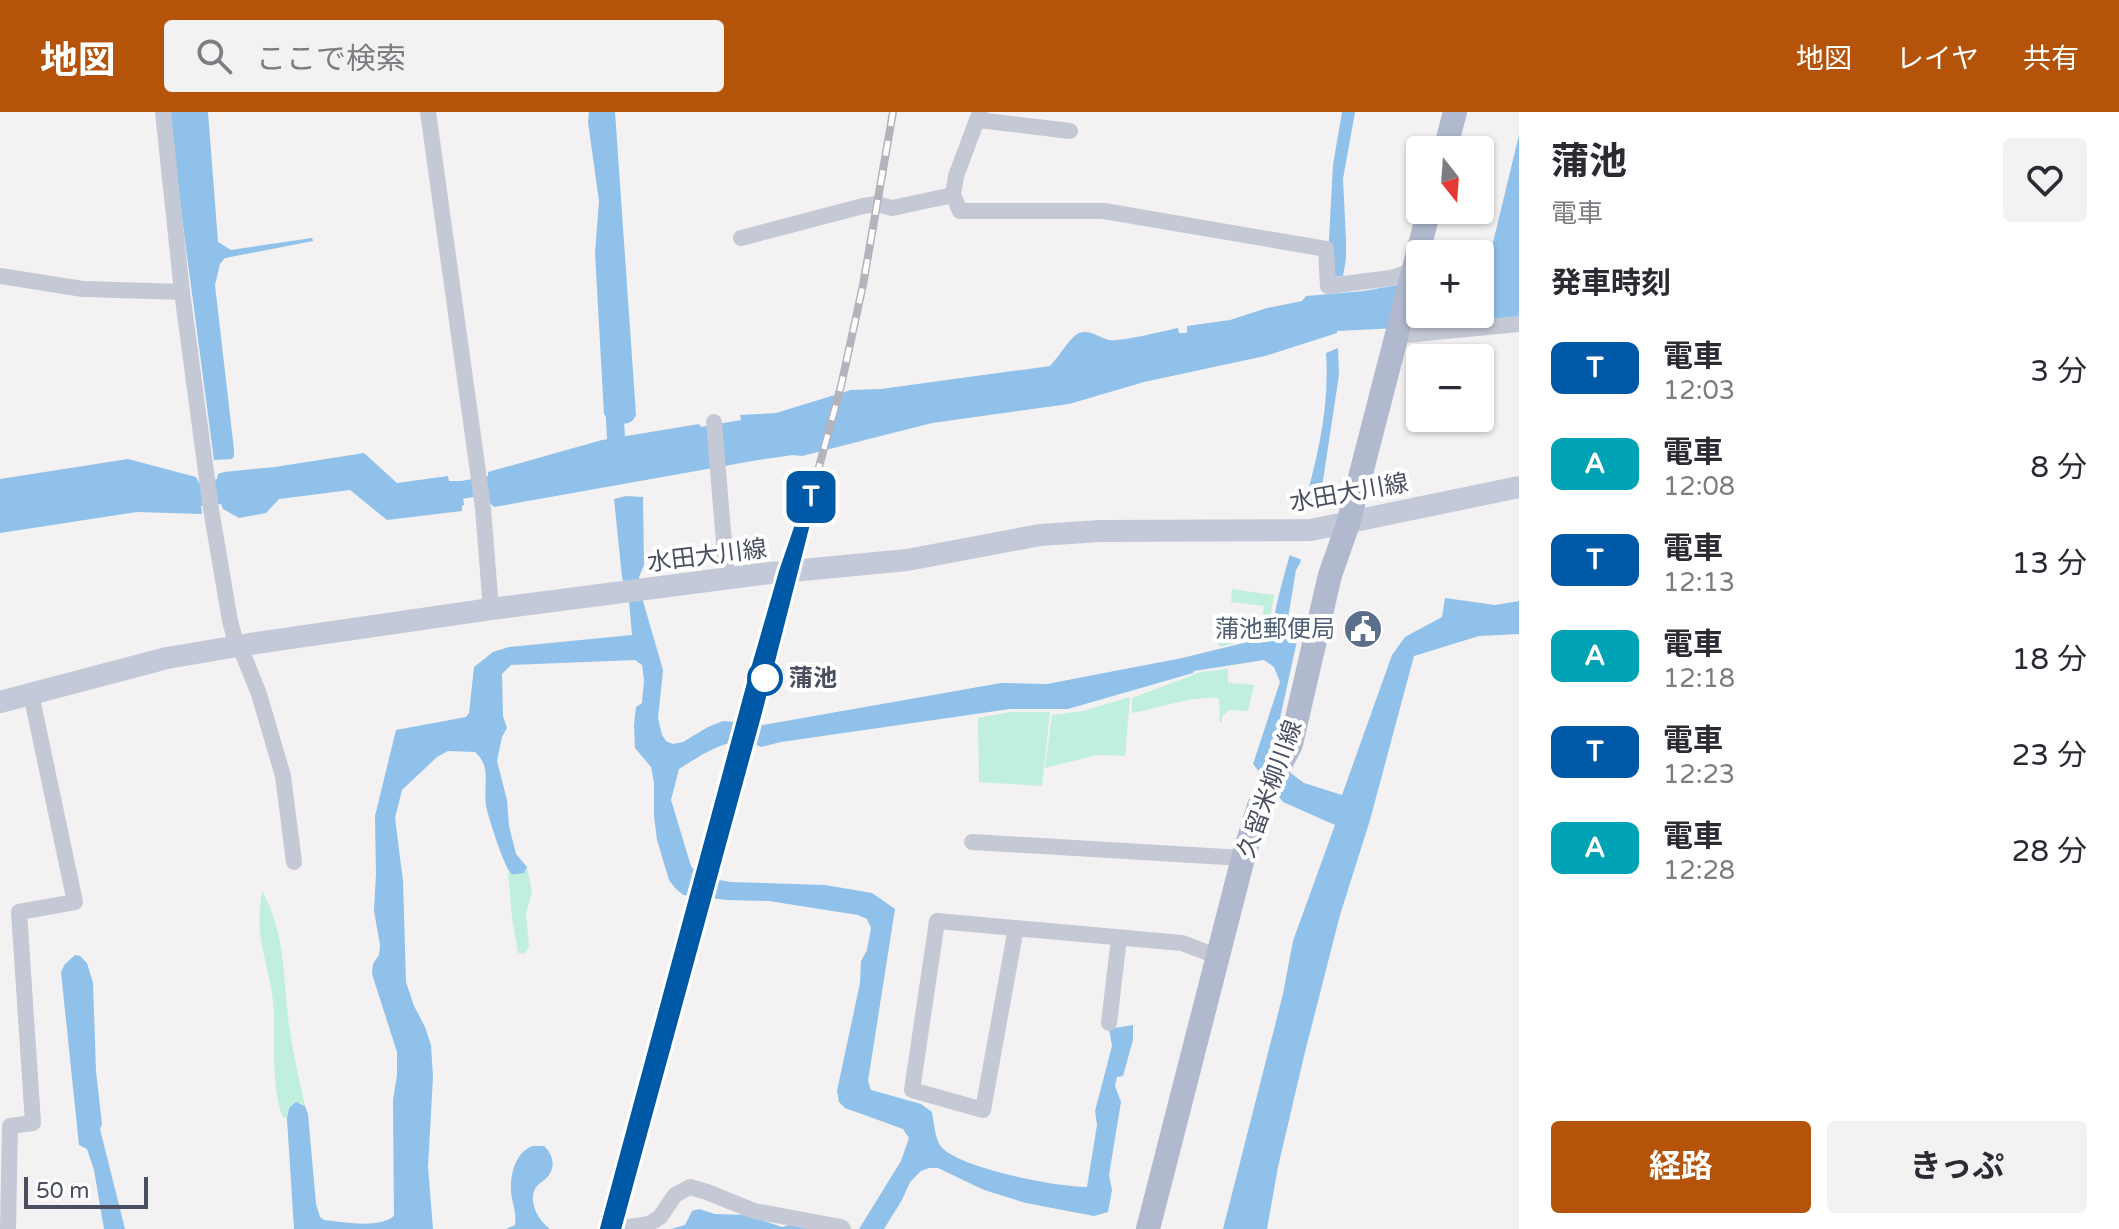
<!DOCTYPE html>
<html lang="ja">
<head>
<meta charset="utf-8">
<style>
  :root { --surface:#fff; --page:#f2f2f3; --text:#2b2b33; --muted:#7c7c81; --accent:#b45309 }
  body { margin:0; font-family:"Varela Round","Noto Sans JP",sans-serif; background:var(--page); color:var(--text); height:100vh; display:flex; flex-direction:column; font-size:30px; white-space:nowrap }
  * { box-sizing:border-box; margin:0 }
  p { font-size:26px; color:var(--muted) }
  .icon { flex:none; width:44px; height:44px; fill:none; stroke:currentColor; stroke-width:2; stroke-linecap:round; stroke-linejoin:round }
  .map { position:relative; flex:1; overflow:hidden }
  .side { display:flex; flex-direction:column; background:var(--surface); width:600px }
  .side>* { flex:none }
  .badge { padding:0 16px; border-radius:12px; font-size:28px; line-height:52px }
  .needle { width:52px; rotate:163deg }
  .tools { position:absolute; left:1406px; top:24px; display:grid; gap:16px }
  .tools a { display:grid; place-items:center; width:88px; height:88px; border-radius:8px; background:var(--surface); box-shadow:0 2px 6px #0004; font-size:40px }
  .scale { position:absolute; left:24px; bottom:20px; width:124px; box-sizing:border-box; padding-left:8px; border:4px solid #494f5e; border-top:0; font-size:22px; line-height:28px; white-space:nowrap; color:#494f5e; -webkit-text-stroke:6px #fff; paint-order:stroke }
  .map>.badge { position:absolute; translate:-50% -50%; box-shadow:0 0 0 4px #fff }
  h2 { padding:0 32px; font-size:30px; line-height:72px }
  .round { display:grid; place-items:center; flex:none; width:84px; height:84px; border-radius:8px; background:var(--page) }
  .summary { display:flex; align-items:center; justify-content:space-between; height:136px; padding:0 32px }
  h1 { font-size:38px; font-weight:700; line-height:60px }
  .button { display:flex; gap:16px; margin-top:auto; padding:16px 32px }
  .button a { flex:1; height:92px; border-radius:8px; background:var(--accent); color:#fff; font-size:32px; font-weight:700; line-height:92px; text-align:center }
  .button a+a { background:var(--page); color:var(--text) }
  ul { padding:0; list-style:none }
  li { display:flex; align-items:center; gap:24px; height:96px; padding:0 32px }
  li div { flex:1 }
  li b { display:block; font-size:30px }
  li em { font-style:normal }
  li .badge { min-width:88px; font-weight:700; text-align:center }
  header { display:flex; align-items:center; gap:48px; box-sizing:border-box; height:112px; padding:0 40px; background:var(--accent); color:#fff }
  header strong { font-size:38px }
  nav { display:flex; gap:44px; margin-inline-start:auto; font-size:28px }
  .search { width:560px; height:72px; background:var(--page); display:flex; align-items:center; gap:20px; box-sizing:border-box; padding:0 28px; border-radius:8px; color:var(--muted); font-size:30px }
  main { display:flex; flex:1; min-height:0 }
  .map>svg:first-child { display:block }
  .green { fill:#c1efde }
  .water { fill:#90c1ea }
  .pier { fill:#f3f1f1 }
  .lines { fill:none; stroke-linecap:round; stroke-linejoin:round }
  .canal { stroke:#90c1ea; stroke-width:18 }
  .minor { stroke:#c5c9d5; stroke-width:16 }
  .secondary { stroke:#c4c9d9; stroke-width:22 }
  .primary { stroke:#b1b9ce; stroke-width:24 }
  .rail-casing { stroke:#b3b4bb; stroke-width:8 }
  .rail { stroke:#fff; stroke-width:5; stroke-dasharray:15; stroke-linecap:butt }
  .line-casing { stroke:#fff; stroke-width:18 }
  .line { stroke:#0059a6; stroke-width:12 }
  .stop-dot { fill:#fff; stroke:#0059a6; stroke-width:4 }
  .labels { text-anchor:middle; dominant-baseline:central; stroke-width:8; stroke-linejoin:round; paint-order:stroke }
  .street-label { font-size:24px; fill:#494f5e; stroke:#fff }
  .service-label { font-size:24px; fill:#4e5e75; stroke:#fff; text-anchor:end }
  .stop-label { font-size:24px; font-weight:bold; fill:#494f5e; stroke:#fff; text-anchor:start }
</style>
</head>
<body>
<header>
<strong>地図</strong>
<div class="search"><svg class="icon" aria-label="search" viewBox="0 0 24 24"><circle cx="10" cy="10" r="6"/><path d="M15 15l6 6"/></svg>ここで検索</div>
<nav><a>地図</a><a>レイヤ</a><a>共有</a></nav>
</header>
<main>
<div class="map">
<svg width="1519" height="1117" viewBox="0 0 1519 1117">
  <rect width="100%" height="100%" fill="#f3f1f1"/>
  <g class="green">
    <path d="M1232 477 1274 483 1268 520 1266 522 1220 535 1218 531 1250 524 1251 519 1260 518 1264 494 1231 490Z"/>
    <path d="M1228 557V571L1254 573 1248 599 1229 598 1222 604V610H1220L1219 586C1189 584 1161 596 1132 601V586L1201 560Z"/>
    <path d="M1130 585 1125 644 1097 643 1045 656 1052 603 1083 599Z"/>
    <path d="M1010 600H1050L1042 674 979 670 978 606Z"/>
    <path d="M527 755 532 780 526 802 529 834 524 842 518 841 512 805 508 760 513 762 525 760Z"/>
    <path d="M262 779C286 821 283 867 289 914 293 941 299 967 305 994L301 991 289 996 287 1007 283 1005C271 977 275 932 274 901 273 874 264 849 260 822 259 808 260 793 262 779Z"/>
  </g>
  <g class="water">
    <path d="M168 0H208L218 130 231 138 312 126 313 129 225 146 220 152 215 173 234 338V344L232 347 214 348Z"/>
    <path d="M589 0H615L636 303C631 315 620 312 609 309L604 302 595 141 599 89 588 10Z"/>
    <path d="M1342 0H1355L1343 67 1346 128V147L1343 164 1327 165 1333 53Z"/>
    <path d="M1519 23V206L1471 208 1438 214 1337 219V221L1265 244 1144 270 1069 292 932 311 802 344 793 343 758 348 494 395 489 390 482 367 488 364V360L602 328 699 312 701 315 741 308 740 303 776 301 851 278 881 277 1050 254C1058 246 1071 224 1079 221 1090 217 1100 226 1109 228 1120 230 1164 219 1178 216L1179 221H1187V214L1230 208 1267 196 1302 189 1306 184 1364 179 1397 173 1420 172V202H1480V173L1483 172Z"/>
    <path d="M1338 236 1339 263 1322 375 1319 387 1316 388 1300 451 1296 458 1287 512 1293 517 1297 529 1277 620 1268 644 1304 671 1342 683 1392 543 1405 525 1442 505 1445 486 1495 493 1519 489V522L1479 524 1414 544 1370 708 1340 803 1304 944 1278 1055 1267 1117H1223L1283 882 1293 829 1335 713 1283 690 1253 652 1280 570 1274 555 1264 548 1194 559 1193 561 1068 597H1010L781 630 761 635C734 619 702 643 679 657L671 688 691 754 698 762 714 767 731 770 825 773 872 781 895 797 868 969 871 978 921 992 932 1000C934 1011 935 1028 942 1036 964 1057 1056 1075 1087 1075L1097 1013 1095 999 1112 934 1109 917 1133 913V928L1123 964 1117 965 1115 974 1121 990 1109 1063 1112 1078 1108 1100 1094 1104 1026 1091 984 1078 938 1056H929L921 1059 910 1070 902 1088 884 1117H859L901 1049 909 1026 903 1017 845 996 839 990 837 979 860 871 861 849 867 838 871 816 867 807 858 803 769 789 728 788 683 783 675 776 669 768 657 728 654 704V671L651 655 635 636 634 613 636 595 642 591 644 568 642 553 635 548 511 553 502 562 503 604 507 616 502 625 497 649 507 688 509 714 516 742 527 755 524 761C520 761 516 763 512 762 506 761 487 702 486 693 483 673 492 655 475 640L448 639 437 645 402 678 395 706 403 769 406 870 414 894 425 915 431 933 433 965 428 1055 433 1117H294L287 1007 289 996 296 990 305 994 308 1002 316 1092 320 1105 324 1108C345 1110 378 1117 394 1104L393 988 397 963V940L372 862 373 852 379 843 380 833 374 799 376 762 375 704 396 618 466 605 469 601 474 555 493 540 509 535 632 523 629 489 622 465 614 387 626 384 643 385 644 453 639 465 643 489 663 558 658 606 662 623 666 629 673 632 683 630 708 615 723 609 763 613 1001 571 1047 572 1182 546 1264 526 1271 521C1287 428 1333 338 1326 241Z"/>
    <path d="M364 341 397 371 448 364 449 369H461L464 393 462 394V399L387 408 350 378 279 387 266 401 239 406 223 397 221 392 201 394 202 402 137 400 0 421V367L128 347 196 365 199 371 217 367 218 362 224 360 275 355Z"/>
    <path d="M75 843 80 844 87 851 93 871 96 959 102 1012 100 1017 125 1117H104L94 1058 87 1037 79 1033 61 860 65 852Z"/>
    <path d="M533 1034H544C552 1041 556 1053 549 1063 545 1069 538 1071 535 1077 528 1091 539 1109 550 1117H506L515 1113C517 1100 512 1092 511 1079 510 1062 516 1039 533 1034Z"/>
    <path d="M699 1097 715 1102 747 1103 782 1115 795 1111 823 1117H671L685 1113 692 1099Z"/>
  </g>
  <path class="pier" d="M1319 393 1305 449 1289 443 1300 395 1311 396Z"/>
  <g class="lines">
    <g class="canal">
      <path d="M614 287 617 349"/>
      <path d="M438 382 496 372"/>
    </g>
    <g class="minor">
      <path d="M163 0 182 180 211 397 230 509 237 535 242 540 259 582 283 664 294 750"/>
      <path d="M428 0 483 396 491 497"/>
      <path d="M980 0 956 64 953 83 960 99H1104L1326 137 1328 174 1391 166 1412 159"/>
      <path d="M978 8 1070 19"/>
      <path d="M741 126 863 94 877 92 892 96 953 83"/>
      <path d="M0 164 83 177 182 180"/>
      <path d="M1395 224 1519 212"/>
      <path d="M714 310 727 467"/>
      <path d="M972 730 1243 746"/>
      <path d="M1016 816 983 998 912 978 937 809 1182 831 1219 845"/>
      <path d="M1109 911 1119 826"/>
      <path d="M8 1117 10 1014 33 1011 19 800 75 790 31 582"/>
      <path d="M616 1117 649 1112 660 1105 675 1083 690 1075 707 1080 754 1099 841 1115 843 1117"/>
    </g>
    <path class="secondary" d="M0 590 167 546 250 532 491 497 761 462 907 448 1040 423 1100 419 1311 418 1519 375"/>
    <g class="primary">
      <path d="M1445 38 1455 0"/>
      <path d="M1148 1117 1243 746 1259 694 1291 632 1330 463 1348 412 1429 98"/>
    </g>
    <defs>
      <path id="rail" d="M606 1117 755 564 785 460 811 384 841 274 863 173 893 0"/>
    </defs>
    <use href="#rail" class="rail-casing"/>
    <use href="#rail" class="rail"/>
  </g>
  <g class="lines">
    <defs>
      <path id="line" d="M606 1117 755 564 785 460 811 384 756 600 615 1117"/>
    </defs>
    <use href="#line" class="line-casing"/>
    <use href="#line" class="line"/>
  </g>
  <defs>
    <symbol id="civic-disc" viewBox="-11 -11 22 22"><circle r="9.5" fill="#5c6f8a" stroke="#fff"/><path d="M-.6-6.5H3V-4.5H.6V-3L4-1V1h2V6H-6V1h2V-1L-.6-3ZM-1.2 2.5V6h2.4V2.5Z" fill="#fff"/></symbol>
  </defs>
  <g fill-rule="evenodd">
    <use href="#civic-disc" x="1341" y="495" width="44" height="44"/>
  </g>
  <circle class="stop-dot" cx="765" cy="566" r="16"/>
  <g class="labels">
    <g class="street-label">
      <text transform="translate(1349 381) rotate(-10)">水田大川線</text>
      <text transform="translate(707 444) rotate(-7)">水田大川線</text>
      <text transform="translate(1270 677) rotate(-70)">久留米柳川線</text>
    </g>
    <g class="service-label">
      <text x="1335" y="517">蒲池郵便局</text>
    </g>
    <g class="stop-label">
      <text x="789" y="566">蒲池</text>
    </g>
  </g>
</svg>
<div class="tools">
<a><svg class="needle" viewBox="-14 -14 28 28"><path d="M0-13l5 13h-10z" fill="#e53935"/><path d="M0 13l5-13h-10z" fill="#7c7c81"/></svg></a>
<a>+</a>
<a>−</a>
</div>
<div class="scale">50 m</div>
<b class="badge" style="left:811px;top:385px;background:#0059a6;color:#fff">T</b>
</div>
<section class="side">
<div class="summary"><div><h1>蒲池</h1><p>電車</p></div><a class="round"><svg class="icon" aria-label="heart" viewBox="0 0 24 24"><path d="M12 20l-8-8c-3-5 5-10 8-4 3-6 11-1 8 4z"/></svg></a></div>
<h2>発車時刻</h2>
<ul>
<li><span class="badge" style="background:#0059a6;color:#fff">T</span><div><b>電車</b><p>12:03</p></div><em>3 分</em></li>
<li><span class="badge" style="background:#00a3b4;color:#fff">A</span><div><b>電車</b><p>12:08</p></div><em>8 分</em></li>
<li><span class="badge" style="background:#0059a6;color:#fff">T</span><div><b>電車</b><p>12:13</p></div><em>13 分</em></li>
<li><span class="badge" style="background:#00a3b4;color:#fff">A</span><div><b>電車</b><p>12:18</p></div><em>18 分</em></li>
<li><span class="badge" style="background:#0059a6;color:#fff">T</span><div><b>電車</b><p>12:23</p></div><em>23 分</em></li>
<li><span class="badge" style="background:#00a3b4;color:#fff">A</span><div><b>電車</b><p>12:28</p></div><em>28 分</em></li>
</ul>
<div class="button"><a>経路</a><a>きっぷ</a></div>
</section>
</main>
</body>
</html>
